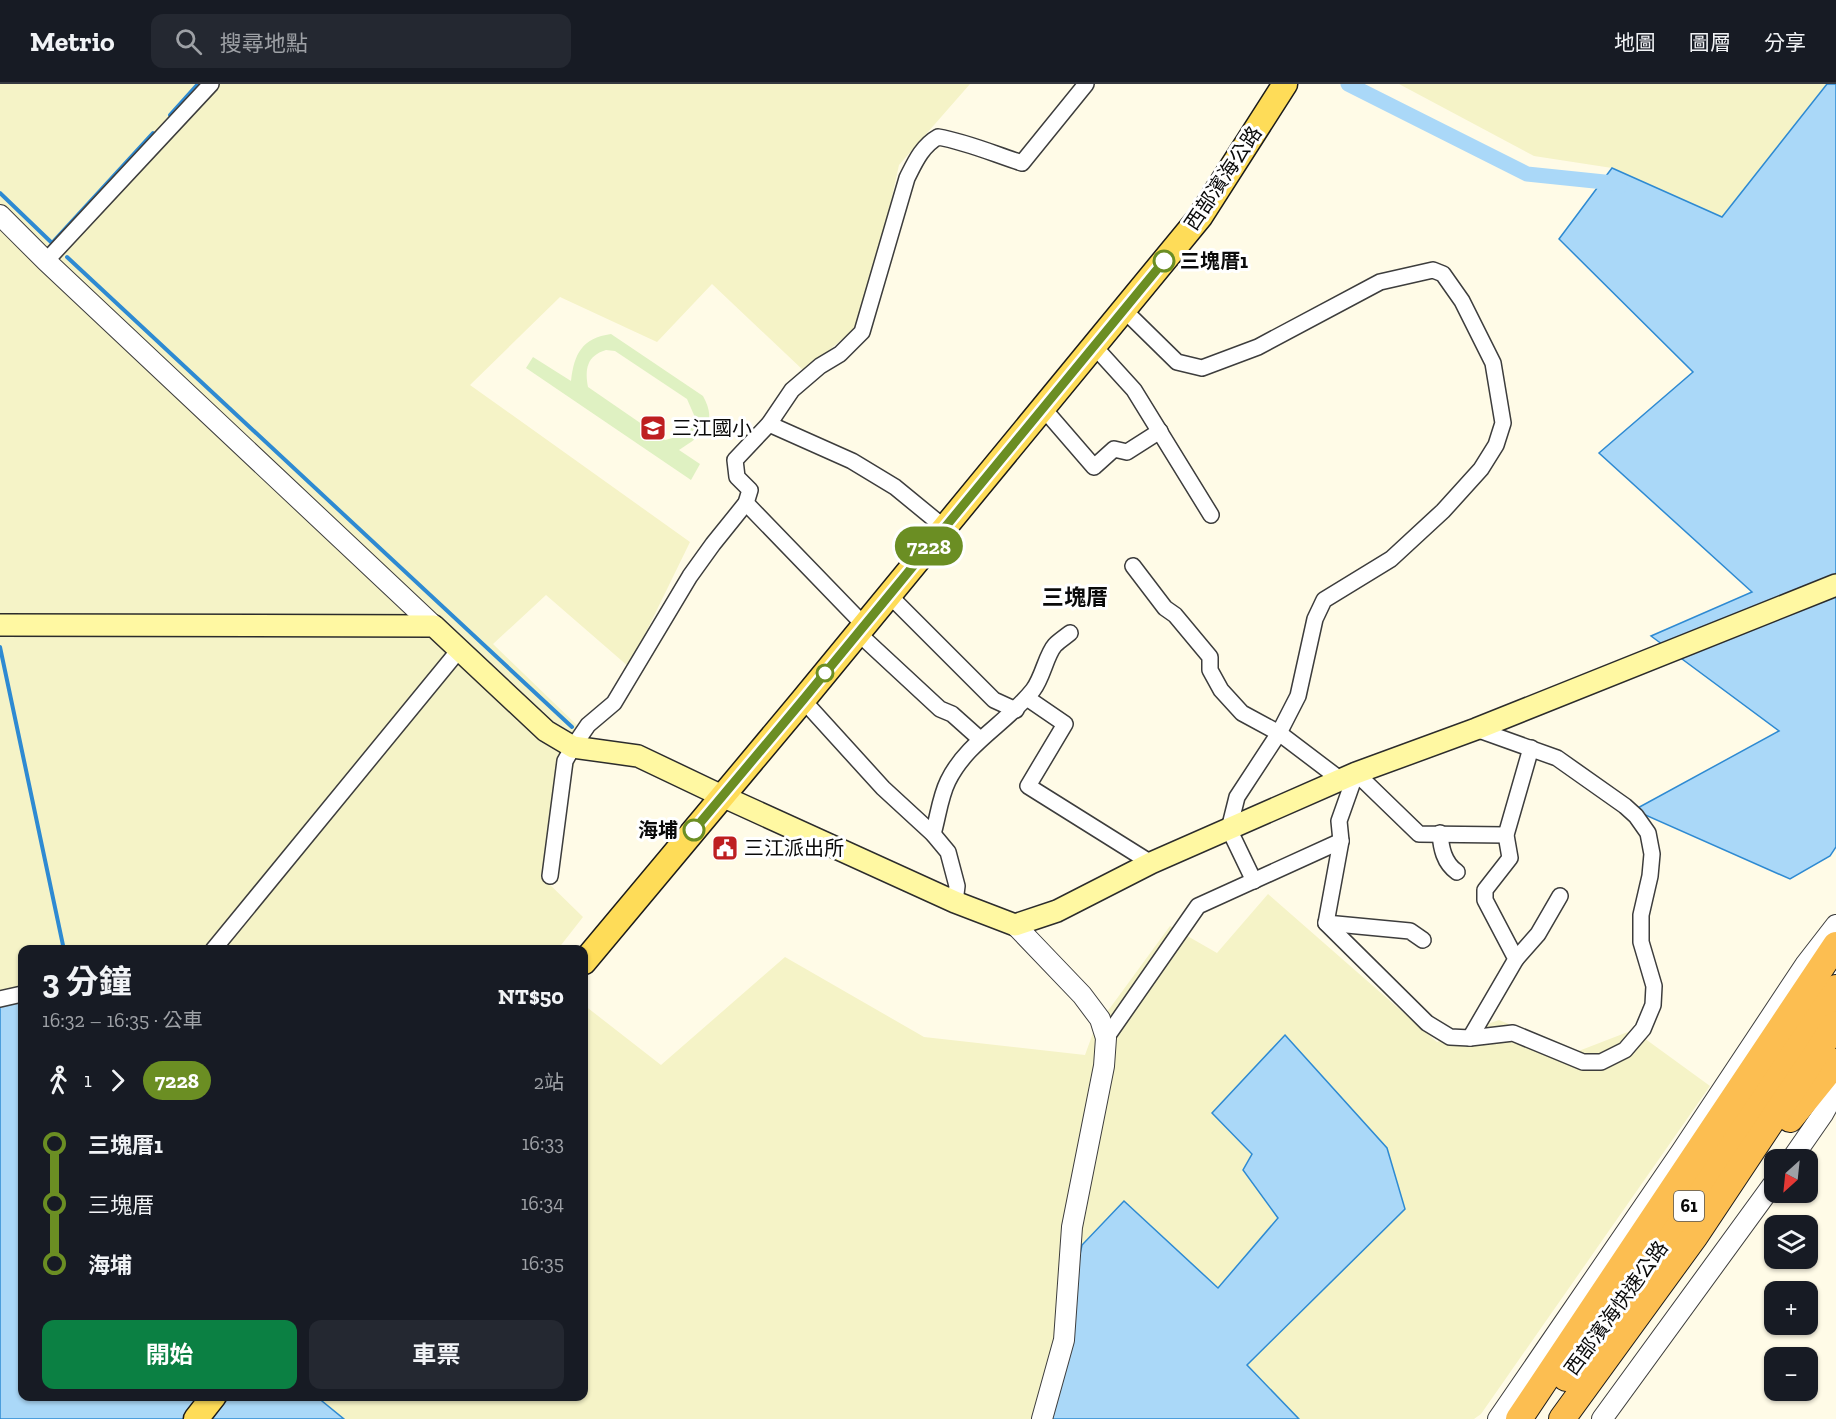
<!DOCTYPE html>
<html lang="zh-TW">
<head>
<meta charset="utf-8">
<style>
  :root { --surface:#171b24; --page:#242831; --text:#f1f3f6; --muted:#9ea1a6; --line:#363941; --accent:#0b8043 }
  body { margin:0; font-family:"Zilla Slab","Noto Sans TC",serif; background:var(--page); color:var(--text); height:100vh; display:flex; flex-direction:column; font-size:22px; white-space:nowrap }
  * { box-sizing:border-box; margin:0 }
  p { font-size:20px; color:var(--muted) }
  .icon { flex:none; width:33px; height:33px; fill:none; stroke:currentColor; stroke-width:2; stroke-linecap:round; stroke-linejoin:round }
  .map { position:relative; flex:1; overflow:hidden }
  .drawer { position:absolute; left:18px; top:861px; width:570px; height:456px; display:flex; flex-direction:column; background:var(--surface); border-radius:12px; box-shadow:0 2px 4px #0004 }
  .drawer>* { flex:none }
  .badge { padding:0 12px; border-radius:20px; font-size:21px; line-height:39px }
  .needle { width:39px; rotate:207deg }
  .controls { position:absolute; left:1764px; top:1065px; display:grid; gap:12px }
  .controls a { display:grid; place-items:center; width:54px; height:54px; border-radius:12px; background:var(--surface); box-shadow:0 2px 4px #0004; font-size:30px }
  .map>.badge { position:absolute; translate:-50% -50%; box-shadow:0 0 0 3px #fff }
  .legs { display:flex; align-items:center; gap:9px; height:66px; padding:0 24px; font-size:20px }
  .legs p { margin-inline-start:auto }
  .summary { display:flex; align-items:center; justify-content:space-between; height:102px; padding:0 24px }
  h1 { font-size:33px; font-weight:700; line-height:45px }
  .primary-button { display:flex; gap:12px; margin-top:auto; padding:12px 24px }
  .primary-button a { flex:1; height:69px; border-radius:12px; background:var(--accent); color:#fff; font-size:24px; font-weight:700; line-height:69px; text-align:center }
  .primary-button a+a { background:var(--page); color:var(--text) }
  ul { padding:0 24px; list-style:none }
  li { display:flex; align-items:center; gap:21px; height:60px; font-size:22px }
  li i { display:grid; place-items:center; width:9px; height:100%; margin:0 8px; background:currentColor }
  li i::after { content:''; width:15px; height:15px; margin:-8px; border:4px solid; border-radius:50%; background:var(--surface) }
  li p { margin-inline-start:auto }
  li:first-child i { background:linear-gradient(#0000 50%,currentColor 0) }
  li:last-child i { background:linear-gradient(currentColor 50%,#0000 0) }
  header { display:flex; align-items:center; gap:36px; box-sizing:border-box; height:84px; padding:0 30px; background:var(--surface); border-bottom:2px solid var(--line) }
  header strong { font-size:28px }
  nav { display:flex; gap:33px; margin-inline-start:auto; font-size:21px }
  .search { width:420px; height:54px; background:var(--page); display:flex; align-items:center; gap:15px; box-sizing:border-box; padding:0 21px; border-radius:12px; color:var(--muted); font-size:22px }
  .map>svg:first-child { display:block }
  .farmland { fill:#f5f3c7 }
  .pitch { fill:#dff1c2; fill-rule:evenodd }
  .water { fill:#aad8f8; stroke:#2e8ad2; stroke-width:1.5 }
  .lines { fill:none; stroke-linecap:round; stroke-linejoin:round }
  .stream { stroke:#2e8ad2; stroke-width:4 }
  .canal { stroke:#aad8f8; stroke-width:15 }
  .minor-casing { stroke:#3d3d3d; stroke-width:18 }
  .tertiary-casing { stroke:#3d3d3d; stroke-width:22 }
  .secondary-casing { stroke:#2c2c2c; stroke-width:24 }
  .primary-casing { stroke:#1b1b1b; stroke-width:27 }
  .trunk-casing { stroke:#1b1b1b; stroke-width:28 }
  .minor { stroke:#fff; stroke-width:15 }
  .tertiary { stroke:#fff; stroke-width:20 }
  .secondary { stroke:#fff8a2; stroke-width:21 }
  .primary { stroke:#fedc58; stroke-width:24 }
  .trunk { stroke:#fcbe51; stroke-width:26 }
  .line-1-casing { stroke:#fff; stroke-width:14 }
  .line-1 { stroke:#6b8e23; stroke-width:9 }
  .stop-1-dot { fill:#fff; stroke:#6b8e23; stroke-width:3 }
  .labels { text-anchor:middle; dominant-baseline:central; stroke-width:6; stroke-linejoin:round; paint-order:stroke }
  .shield { fill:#fff; stroke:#545454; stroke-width:1.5 }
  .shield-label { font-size:18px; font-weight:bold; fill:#0a0a0a }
  .street-label { font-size:20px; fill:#0a0a0a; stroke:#fff }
  .stop-label { font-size:20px; font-weight:bold; fill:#0a0a0a; stroke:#fff; text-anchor:start }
  .poi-label { font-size:20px; fill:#0a0a0a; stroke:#fff; text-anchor:start }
  .quarter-label { font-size:22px; font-weight:bold; fill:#0a0a0a; stroke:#fff }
</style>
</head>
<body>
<header>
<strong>Metrio</strong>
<div class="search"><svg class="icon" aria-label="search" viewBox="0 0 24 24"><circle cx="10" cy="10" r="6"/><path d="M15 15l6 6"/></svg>搜尋地點</div>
<nav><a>地圖</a><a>圖層</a><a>分享</a></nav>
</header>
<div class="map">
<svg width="1836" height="1335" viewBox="0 0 1836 1335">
  <rect width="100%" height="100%" fill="#fffbe7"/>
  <g class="farmland">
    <path d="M0 0H970L899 81 865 236 804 287 712 200 657 258 560 213 470 301 690 458 629 583 546 511 493 560 584 648 541 792 583 833 558 865 22 866V906L0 910Z"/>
    <path d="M1399 0H1827L1722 134 1612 84 1534 72Z"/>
    <path d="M1268 810 1437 958 1499 936 1576 968 1633 946 1710 1002 1481 1330 1474 1335H1299L1247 1281 1405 1125 1252 1070 1243 1086 1278 1134 1218 1204 1124 1117 1044 1335H344L317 1313 584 1312V921L661 981 785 873 924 953 1085 971 1097 938 1110 924 1170 842 1217 869Z"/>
  </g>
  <path class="pitch" d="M611 250 703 312C719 341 702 351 679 366L700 380 691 396 526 284 533 273 571 297C574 270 582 254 611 250ZM606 266 615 267 687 315 694 331V338L688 347 680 352 665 356 588 303C585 286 586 272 606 266Z"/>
  <g class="water">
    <path d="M1827 0H1836V763L1830 772 1790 795 1634 726 1779 647 1651 552 1752 508 1599 369 1693 288 1559 155 1612 84 1722 133Z"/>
    <path d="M22 906V1312L317 1313 344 1335H0V910Z"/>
    <path d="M1285 951 1387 1064 1405 1125 1247 1281 1299 1335H1044L1082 1161 1124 1117 1218 1204 1278 1134 1243 1086 1252 1070 1212 1029Z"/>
  </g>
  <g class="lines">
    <g class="stream">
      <path d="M170 31 198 0"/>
      <path d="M0 109 52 159"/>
      <path d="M52 159 153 49"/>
      <path d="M67 173 572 643"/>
      <path d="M0 563 64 866"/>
    </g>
    <path class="canal" d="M1348 0 1527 90 1614 99 1620 102"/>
    <defs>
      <g id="minor">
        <path d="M46 177 211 0"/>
        <path d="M1124 226 1177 278 1202 284 1258 263 1380 198 1433 186 1443 190 1462 217 1493 279 1503 339 1496 361 1481 385 1443 427 1391 475 1324 516 1315 535 1298 612 1279 649 1237 713 1229 745 1254 797"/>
        <path d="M1094 262 1134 306 1211 431"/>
        <path d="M1043 324 1094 383 1114 365 1127 368 1160 347"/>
        <path d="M769 340 852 377 895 403 945 444"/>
        <path d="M746 419 864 541"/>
        <path d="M1133 482 1165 524 1175 531 1210 573V586L1221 606 1242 629 1279 649 1341 696"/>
        <path d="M889 511 994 616 1016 626"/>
        <path d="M858 549 940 625 952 630 980 655"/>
        <path d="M1027 614 1065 640 1028 702 1151 779"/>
        <path d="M803 616 883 704 933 750 948 768 957 802 955 818"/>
        <path d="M1476 645 1557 674 1625 722 1636 732 1648 749 1652 770 1650 792 1641 831V858L1654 902 1653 921 1643 945 1625 966 1601 978H1583L1513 949 1470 954 1450 953 1427 939 1326 839 1341 757 1339 737 1356 689 1419 750 1506 751"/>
        <path d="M1440 749C1441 764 1444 779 1457 788"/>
        <path d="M933 750C938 733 940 713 948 697 967 658 1007 639 1033 606 1043 593 1046 571 1055 561 1059 557 1065 553 1070 549"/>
        <path d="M550 792 565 677 573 663 588 641 614 619 690 492 713 460 746 419 750 406 737 393 735 376 769 340 792 306 820 282 840 270 862 248 907 94C915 78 922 62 938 53 967 58 994 70 1022 79L1086 0"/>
        <path d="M1326 839 1410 847 1423 856"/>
        <path d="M213 866 459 566"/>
        <path d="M1516 875 1538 850 1560 812"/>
        <path d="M0 915 22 910"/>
        <path d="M1106 954 1198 822 1341 757"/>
        <path d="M1470 954 1516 875 1485 816V806L1510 774 1506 751 1531 664"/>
      </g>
      <g id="tertiary">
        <path d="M0 131 46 177 434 542"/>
        <path d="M1015 841 1082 911 1100 935 1106 954 1104 982 1072 1143 1064 1256 1042 1335"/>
        <path d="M1791 1076 1823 1030 1836 1007"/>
        <path d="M1498 1335 1681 1068 1805 881 1836 841"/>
        <path d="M1602 1335 1774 1099"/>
      </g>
      <path id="secondary" d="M0 541 434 542 546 647 573 663 638 672 722 712 955 818 1015 841 1057 827 1151 779 1356 689 1476 645 1836 501"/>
      <g id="primary">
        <path d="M584 878 803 616 1200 133 1285 0"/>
        <path d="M196 1335 214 1312"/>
      </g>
      <g id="trunk">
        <path d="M1790 1035 1836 978"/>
        <path d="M1566 1294 1677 1140 1836 904"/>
        <path d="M1519 1335 1836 861"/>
        <path d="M1562 1335 1695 1152 1836 940"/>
      </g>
    </defs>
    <use href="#minor" class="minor-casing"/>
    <use href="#tertiary" class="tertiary-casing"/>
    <use href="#secondary" class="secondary-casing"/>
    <use href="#primary" class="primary-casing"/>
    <use href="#trunk" class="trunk-casing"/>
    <use href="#minor" class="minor"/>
    <use href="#tertiary" class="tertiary"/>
    <use href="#secondary" class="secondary"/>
    <use href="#primary" class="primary"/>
    <use href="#trunk" class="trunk"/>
  </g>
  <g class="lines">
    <defs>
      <path id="line-1" d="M694 746 803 616 1164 177"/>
    </defs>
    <use href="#line-1" class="line-1-casing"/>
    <use href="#line-1" class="line-1"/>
  </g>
  <defs>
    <symbol id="school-square" viewBox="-11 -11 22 22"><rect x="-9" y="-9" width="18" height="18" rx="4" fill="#be1e20" stroke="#fff"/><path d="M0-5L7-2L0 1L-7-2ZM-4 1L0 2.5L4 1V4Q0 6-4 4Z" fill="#fff"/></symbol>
    <symbol id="civic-square" viewBox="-11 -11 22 22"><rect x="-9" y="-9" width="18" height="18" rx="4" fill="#be1e20" stroke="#fff"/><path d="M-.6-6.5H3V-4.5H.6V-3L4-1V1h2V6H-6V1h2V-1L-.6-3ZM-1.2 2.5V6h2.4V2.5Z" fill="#fff"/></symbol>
  </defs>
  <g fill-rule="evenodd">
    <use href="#school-square" x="638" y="329" width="30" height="30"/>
    <use href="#civic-square" x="710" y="749" width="30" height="30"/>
  </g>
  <g class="stop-1-dot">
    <circle cx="1164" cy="177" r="10"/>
    <circle cx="825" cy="589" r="8"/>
    <circle cx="694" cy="746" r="10"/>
  </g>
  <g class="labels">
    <rect class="shield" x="1674" y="1107" width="30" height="30" rx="4.5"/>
    <g class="shield-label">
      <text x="1689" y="1122">61</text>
    </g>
    <g class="street-label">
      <text transform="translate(1223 94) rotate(-56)">西部濱海公路</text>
      <text transform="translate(1616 1224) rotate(-54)">西部濱海快速公路</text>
    </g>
    <g class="stop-label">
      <text x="1180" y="177">三塊厝1</text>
      <text x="678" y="746" text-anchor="end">海埔</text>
    </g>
    <g class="poi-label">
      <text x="672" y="344">三江國小</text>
      <text x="744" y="764">三江派出所</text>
    </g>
    <g class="quarter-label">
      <text x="1075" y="513">三塊厝</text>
    </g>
  </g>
</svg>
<div class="controls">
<a><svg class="needle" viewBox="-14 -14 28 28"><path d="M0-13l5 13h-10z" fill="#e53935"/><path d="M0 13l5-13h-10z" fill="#9ea1a6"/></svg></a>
<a><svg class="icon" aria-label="layers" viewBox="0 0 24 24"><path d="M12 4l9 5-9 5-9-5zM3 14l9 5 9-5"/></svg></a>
<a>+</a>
<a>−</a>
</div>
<b class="badge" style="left:929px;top:462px;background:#6b8e23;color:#fff">7228</b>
<section class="drawer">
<div class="summary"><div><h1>3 分鐘</h1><p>16:32 – 16:35 · 公車</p></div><b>NT$50</b></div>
<div class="legs"><svg class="icon" aria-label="walk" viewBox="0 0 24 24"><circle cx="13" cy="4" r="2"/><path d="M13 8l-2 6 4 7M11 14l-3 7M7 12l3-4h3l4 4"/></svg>1<svg class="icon" aria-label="forward" viewBox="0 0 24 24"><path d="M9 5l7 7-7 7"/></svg><b class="badge" style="background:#6b8e23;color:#fff">7228</b><p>2站</p></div>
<ul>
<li><i style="color:#6b8e23"></i><b>三塊厝1</b><p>16:33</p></li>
<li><i style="color:#6b8e23"></i><span>三塊厝</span><p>16:34</p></li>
<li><i style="color:#6b8e23"></i><b>海埔</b><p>16:35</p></li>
</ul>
<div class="primary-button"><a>開始</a><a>車票</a></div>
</section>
</div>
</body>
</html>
